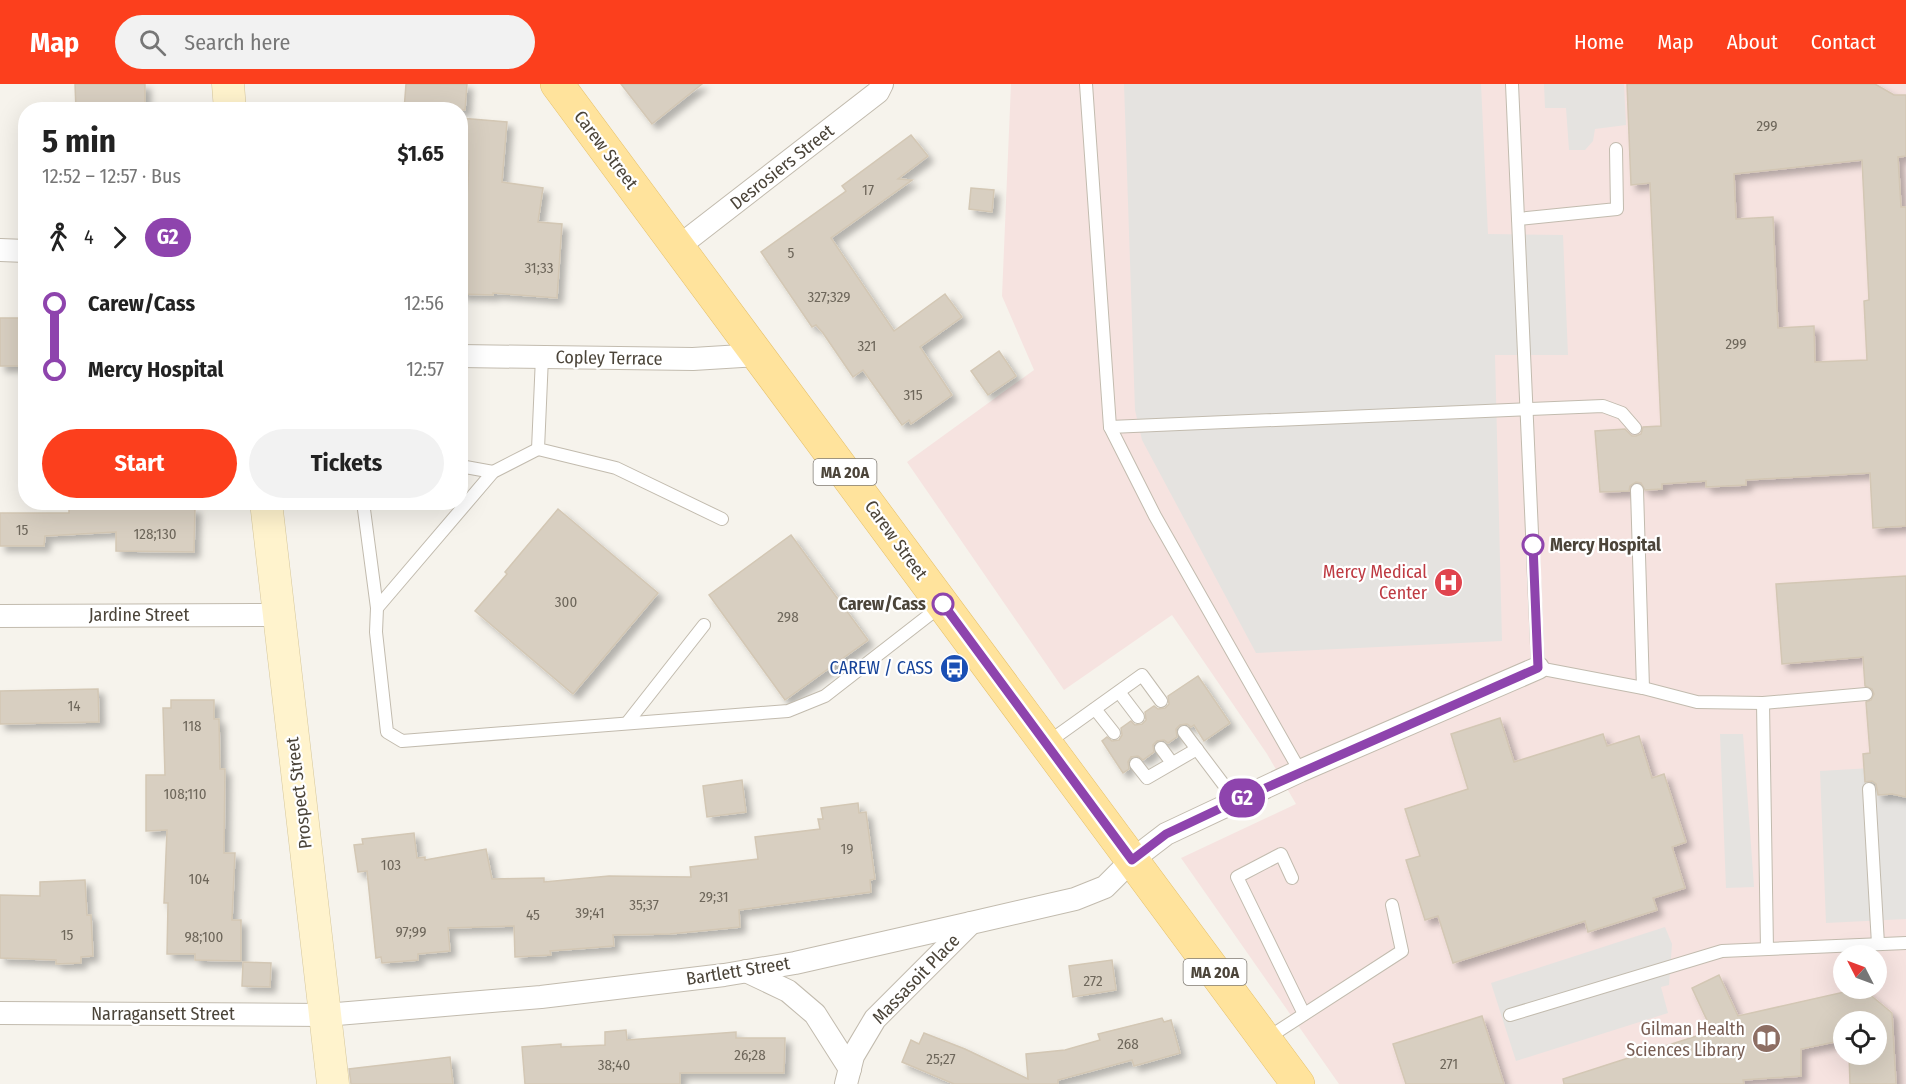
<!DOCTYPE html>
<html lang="en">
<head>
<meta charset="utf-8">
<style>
  :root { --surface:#fff; --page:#f2f2f2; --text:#222; --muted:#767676; --accent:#fc3f1d }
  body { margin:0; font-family:"Fira Sans Condensed",sans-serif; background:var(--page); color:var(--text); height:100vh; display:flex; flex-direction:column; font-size:22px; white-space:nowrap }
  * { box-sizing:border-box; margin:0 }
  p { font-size:20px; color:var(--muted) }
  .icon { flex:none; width:33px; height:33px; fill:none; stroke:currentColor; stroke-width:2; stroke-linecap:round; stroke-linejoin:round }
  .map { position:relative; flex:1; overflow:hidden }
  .drawer { position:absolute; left:18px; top:18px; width:450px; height:408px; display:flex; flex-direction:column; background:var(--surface); border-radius:24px; box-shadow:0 6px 24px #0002 }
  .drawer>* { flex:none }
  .badge { padding:0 12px; border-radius:20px; font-size:21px; line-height:39px }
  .needle { width:39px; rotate:312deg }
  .fabs { position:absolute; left:1833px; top:861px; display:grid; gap:12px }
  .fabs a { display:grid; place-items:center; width:54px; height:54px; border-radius:50%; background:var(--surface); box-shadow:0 6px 24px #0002; font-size:30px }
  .map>.badge { position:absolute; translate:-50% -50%; box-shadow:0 0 0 3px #fff }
  .legs { display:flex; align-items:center; gap:9px; height:66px; padding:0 24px; font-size:20px }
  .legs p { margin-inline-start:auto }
  .summary { display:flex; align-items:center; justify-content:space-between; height:102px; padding:0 24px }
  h1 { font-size:33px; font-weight:700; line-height:45px }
  .cta { display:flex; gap:12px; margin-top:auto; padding:12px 24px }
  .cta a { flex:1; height:69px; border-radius:36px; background:var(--accent); color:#fff; font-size:24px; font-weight:700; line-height:69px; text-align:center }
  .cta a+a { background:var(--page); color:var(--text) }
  ul { padding:0 24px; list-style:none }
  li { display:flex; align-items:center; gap:21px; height:66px; font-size:22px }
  li i { display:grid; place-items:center; width:9px; height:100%; margin:0 8px; background:currentColor }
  li i::after { content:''; width:15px; height:15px; margin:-8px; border:4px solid; border-radius:50%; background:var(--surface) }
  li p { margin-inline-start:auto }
  li:first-child i { background:linear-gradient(#0000 50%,currentColor 0) }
  li:last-child i { background:linear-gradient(currentColor 50%,#0000 0) }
  header { display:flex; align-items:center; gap:36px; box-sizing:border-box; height:84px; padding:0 30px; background:var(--accent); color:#fff }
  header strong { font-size:28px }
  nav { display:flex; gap:33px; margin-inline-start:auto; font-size:21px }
  .search { width:420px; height:54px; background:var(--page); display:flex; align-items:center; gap:15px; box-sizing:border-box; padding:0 21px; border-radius:33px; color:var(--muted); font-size:22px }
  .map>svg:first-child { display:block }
  .medical { fill:#f6e3e0; fill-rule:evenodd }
  .parking { fill:#e5e3e0 }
  .building { fill:#d8cfc1; stroke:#d3c7b4; stroke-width:1.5; fill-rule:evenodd; filter:url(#shadow) }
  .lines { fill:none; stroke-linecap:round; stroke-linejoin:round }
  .service-casing { stroke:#c2bbae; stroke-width:14 }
  .minor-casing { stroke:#c2bbae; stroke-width:24 }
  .secondary-casing { stroke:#d6c79b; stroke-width:33 }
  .primary-casing { stroke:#e6c16a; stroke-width:34 }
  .service { stroke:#fff; stroke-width:12 }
  .minor { stroke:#fff; stroke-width:22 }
  .secondary { stroke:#fff3cd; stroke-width:32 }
  .primary { stroke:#ffe39c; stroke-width:33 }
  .line-1-casing { stroke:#fff; stroke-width:14 }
  .line-1 { stroke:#8e44ad; stroke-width:9 }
  .stop-1-dot { fill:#fff; stroke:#8e44ad; stroke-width:3 }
  .labels { text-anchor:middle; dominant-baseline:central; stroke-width:4.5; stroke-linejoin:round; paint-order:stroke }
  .number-label { font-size:15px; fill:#6e675b }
  .shield { fill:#fff; stroke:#817c74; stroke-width:1.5 }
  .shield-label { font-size:16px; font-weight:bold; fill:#4b4439 }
  .street-label { font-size:18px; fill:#4b4439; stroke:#fff }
  .stop-label { font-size:18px; font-weight:bold; fill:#4b4439; stroke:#fff; text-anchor:start }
  .health-label { font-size:18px; fill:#be3a42; stroke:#fff; text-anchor:end }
  .transit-label { font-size:18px; fill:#164399; stroke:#fff; text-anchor:end }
  .education-label { font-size:18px; fill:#785e54; stroke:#fff; text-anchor:end }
</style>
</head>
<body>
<header>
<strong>Map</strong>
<div class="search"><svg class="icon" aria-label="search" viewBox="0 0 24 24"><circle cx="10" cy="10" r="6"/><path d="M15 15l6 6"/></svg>Search here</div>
<nav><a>Home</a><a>Map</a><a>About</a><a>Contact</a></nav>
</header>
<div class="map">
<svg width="1906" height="1000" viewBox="0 0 1906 1000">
  <defs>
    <filter id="shadow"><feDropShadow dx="5.5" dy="5.5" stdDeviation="3" flood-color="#0004"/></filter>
  </defs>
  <rect width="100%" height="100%" fill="#f6f3ec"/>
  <path class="medical" d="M1011 0H1906V1000H1339L1181 774 1296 720 1267 670 1172 531 1064 606 907 378 1034 286 1002 212ZM1844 872H1876V904H1844ZM1844 938H1876V970H1844Z"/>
  <g class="parking">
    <path d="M1124 0H1481L1488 150 1563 151 1568 271H1495L1502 557 1256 569 1142 356 1135 326Z"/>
    <path d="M1544 0H1624L1626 41 1595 45 1593 57 1585 66H1569L1566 24H1545Z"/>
    <path d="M1720 650H1743L1754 803 1726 804Z"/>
    <path d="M1906 682V835L1826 839 1820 687Z"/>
    <path d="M1665 843 1672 860 1669 901 1661 903 1668 929 1516 977 1491 899Z"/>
  </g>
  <g class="building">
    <path d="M75 0H145V26H76Z"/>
    <path d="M406 0H467L465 26H404Z"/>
    <path d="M621 0H702L652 40Z"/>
    <path d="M1627 0H1875L1894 11H1906V72L1898 73 1901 123H1906V442L1873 444 1870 389 1746 396V401L1706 403V397L1662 400V405L1645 406 1641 399 1636 398 1630 402 1629 407 1600 408 1595 347 1625 345 1632 352H1636L1641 350 1643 343 1661 342 1650 99 1631 101ZM1862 76 1869 216 1864 217 1867 276 1815 278 1814 242 1778 244 1773 133 1736 135 1734 90Z"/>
    <path d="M460 34 507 38 502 98 543 104 538 138 562 140 557 214 493 209V211L460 210V135H466L469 77 460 76Z"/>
    <path d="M911 51 928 72 898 95 912 96 831 154 894 247 945 210 962 233 920 263 952 311 911 340 909 336 902 341 863 286 853 293 823 249 816 241 812 243 761 168 846 107 842 102Z"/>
    <path d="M971 104 994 106 992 128 969 125Z"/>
    <rect x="0" y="234" width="26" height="48"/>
    <path d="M999 267 1016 292 988 311 971 287Z"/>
    <path d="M98 421V425L195 424 194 468 116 467V448L45 452 44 462H0V429H69V423Z"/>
    <path d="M558 425 658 509 573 610 475 527 507 490 505 488Z"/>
    <path d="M791 451 868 556 785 616 709 511Z"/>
    <path d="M1906 492V713L1892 710 1878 711 1876 700 1872 697 1865 698 1863 670 1870 669 1866 618 1871 616 1874 610 1872 605 1865 602 1863 573 1782 580 1776 500Z"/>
    <path d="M1198 592 1230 639 1204 657 1194 641 1191 643 1187 640 1180 641 1176 645 1177 653 1168 659 1164 656 1157 657 1153 661 1154 668 1143 676 1138 672 1131 673 1128 678 1129 685 1123 689 1102 657 1107 653 1112 657 1119 656 1122 651 1121 644 1131 637 1135 641 1142 640 1146 636 1145 628 1154 622 1158 625 1165 624 1169 620 1168 612Z"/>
    <path d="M98 605 99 638 0 640V607Z"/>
    <path d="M171 616H214V635H219L220 685H225L224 769H235L232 836H241V877L195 876V870H167L168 819H164L167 746 146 747V691H165L163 624H171Z"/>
    <path d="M1500 634 1514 678 1603 650 1607 662 1639 652 1652 694 1664 690 1686 758 1672 763 1685 804 1653 814 1657 826 1588 848 1585 837 1453 879 1438 832 1425 836 1406 776 1420 772 1405 725 1468 705 1451 650Z"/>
    <path d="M742 696 746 728 707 733 703 702Z"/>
    <path d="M858 719 859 729 866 728 875 795 870 796 871 808 739 826 740 843 670 850 613 851 614 862 550 867 551 871 515 873 514 842 448 844 450 867 418 870V876L382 879 381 873 376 874 367 787 358 788 354 761 363 760 362 755 414 749 417 774 425 773V776L486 765 492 795 544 794V798L609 792 691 793 690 783 758 775 755 753 820 745 818 735H823L821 724Z"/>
    <path d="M85 796 87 831H91L93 872 81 873V879L56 880V876L0 874V811L40 812V798Z"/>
    <path d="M1112 876 1116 906 1073 913 1069 882Z"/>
    <path d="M243 878 271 879 270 903 242 902Z"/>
    <path d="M1719 891 1738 932 1862 904 1892 929 1896 1000H1850L1849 970H1876V938H1844V956L1801 965V992L1743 996 1744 1000H1564L1563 995 1712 947 1692 904Z"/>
    <path d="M1482 932 1504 1000H1406L1393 960Z"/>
    <path d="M1162 934 1164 938 1171 936 1180 969 1134 982 1132 976 1058 996V1000H954L902 978 911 956 919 960 924 949 965 965 1028 995 1026 970 1065 966 1100 956 1098 950Z"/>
    <path d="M626 946 627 956 736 948V954H785L784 989H680V1000H525L522 963 561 960V963L605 961V948Z"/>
    <path d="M450 973 453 1000H351L349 985Z"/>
  </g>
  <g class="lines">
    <defs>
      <g id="service">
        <path d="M1086 0 1110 343 1155 432 1300 687"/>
        <path d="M1512 0 1538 584 1643 604 1697 618 1763 619 1866 610"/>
        <path d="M1518 135 1617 125 1616 65"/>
        <path d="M542 273 538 365 616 384 722 435"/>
        <path d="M1110 343 1603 322 1622 329 1635 344"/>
        <path d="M538 365 493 388 377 524 376 548 387 648 402 657 788 627 825 612 942 521"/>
        <path d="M460 382 493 388"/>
        <path d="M1637 406 1643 604"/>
        <path d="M363 418 377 524"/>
        <path d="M1119 608 1138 633"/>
        <path d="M1763 619 1767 865"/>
        <path d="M1095 625 1114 649"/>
        <path d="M627 639 704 541"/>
        <path d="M1184 648 1236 717"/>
        <path d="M1047 659 1142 591 1161 617"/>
        <path d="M1161 664 1172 679"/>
        <path d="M1136 680 1147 694 1197 665"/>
        <path d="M1869 705 1878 860"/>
        <path d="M1292 794 1281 770 1237 793 1304 930"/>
        <path d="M1510 931 1722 867 1906 859"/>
        <path d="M1266 955 1402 867 1392 821"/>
      </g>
      <g id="minor">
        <path d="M678 163 878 8 882 0"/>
        <path d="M0 166 26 167"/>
        <path d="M460 272 693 275 758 271"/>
        <path d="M0 532 278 531"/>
        <path d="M746 887 788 907 815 930 850 985"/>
        <path d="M0 929 325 931 541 913 724 891 795 879 971 839 1075 815 1105 803 1132 776 1166 750 1300 687 1538 584"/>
        <path d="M846 1000 853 972 875 935 971 839"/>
      </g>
      <g id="secondary">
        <path d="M228 0 230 26"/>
        <path d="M266 418 333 1000"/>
      </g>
      <path id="primary" d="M557 0 1298 1000"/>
    </defs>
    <use href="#service" class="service-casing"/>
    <use href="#minor" class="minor-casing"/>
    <use href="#secondary" class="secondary-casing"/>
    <use href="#primary" class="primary-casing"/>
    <use href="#service" class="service"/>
    <use href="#minor" class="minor"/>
    <use href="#secondary" class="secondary"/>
    <use href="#primary" class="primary"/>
  </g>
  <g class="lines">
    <defs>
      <path id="line-1" d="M943 520 1132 776 1166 750 1236 717 1538 584 1533 461"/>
    </defs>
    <use href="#line-1" class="line-1-casing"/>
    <use href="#line-1" class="line-1"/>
  </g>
  <defs>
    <symbol id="hospital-disc" viewBox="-11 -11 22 22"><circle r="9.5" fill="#e0444e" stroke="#fff"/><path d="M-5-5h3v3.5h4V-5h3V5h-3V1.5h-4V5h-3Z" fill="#fff"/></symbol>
    <symbol id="bus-disc" viewBox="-11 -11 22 22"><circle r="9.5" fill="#1a4fb4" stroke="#fff"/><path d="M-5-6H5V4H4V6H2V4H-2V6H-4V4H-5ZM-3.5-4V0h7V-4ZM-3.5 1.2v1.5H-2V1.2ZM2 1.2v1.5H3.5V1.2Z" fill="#fff"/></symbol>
    <symbol id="library-disc" viewBox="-11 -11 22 22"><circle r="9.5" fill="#8d6e63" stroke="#fff"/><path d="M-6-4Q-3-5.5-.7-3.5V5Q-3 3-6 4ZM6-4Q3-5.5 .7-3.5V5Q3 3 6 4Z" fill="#fff"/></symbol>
  </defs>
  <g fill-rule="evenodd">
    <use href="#hospital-disc" x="1432" y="482" width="33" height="33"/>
    <use href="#bus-disc" x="938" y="568" width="33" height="33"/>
    <use href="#library-disc" x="1750" y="938" width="33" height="33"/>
  </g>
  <g class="stop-1-dot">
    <circle cx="1533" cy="461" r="10"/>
    <circle cx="943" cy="520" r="10"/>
  </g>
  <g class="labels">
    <g class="number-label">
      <text x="1767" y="42">299</text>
      <text x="868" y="106">17</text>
      <text x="791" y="169">5</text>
      <text x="539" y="184">31;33</text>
      <text x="829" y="213">327;329</text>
      <text x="1736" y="260">299</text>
      <text x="867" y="262">321</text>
      <text x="913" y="311">315</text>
      <text x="22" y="446">15</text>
      <text x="155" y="450">128;130</text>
      <text x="566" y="518">300</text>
      <text x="788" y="533">298</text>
      <text x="74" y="622">14</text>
      <text x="192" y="642">118</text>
      <text x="185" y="710">108;110</text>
      <text x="847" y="765">19</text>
      <text x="391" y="781">103</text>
      <text x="199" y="795">104</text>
      <text x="714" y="813">29;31</text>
      <text x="644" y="821">35;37</text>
      <text x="590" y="829">39;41</text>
      <text x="533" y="831">45</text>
      <text x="411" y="848">97;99</text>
      <text x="67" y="851">15</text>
      <text x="204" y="853">98;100</text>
      <text x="1093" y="897">272</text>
      <text x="1128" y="960">268</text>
      <text x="750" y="971">26;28</text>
      <text x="941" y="975">25;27</text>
      <text x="1449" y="980">271</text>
      <text x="614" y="981">38;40</text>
    </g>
    <g class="shield">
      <rect x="813.5" y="375" width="63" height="26" rx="4.5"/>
      <rect x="1183.5" y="875" width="63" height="26" rx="4.5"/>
    </g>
    <g class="shield-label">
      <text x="845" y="388">MA 20A</text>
      <text x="1215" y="888">MA 20A</text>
    </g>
    <g class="street-label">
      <text transform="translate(606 66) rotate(53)">Carew Street</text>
      <text transform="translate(782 83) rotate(-38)">Desrosiers Street</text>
      <text transform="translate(609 274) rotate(1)">Copley Terrace</text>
      <text transform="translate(896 456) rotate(54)">Carew Street</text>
      <text x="139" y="531">Jardine Street</text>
      <text transform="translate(299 709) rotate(-97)">Prospect Street</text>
      <text transform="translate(738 887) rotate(-9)">Bartlett Street</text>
      <text transform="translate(916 895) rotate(-46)">Massasoit Place</text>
      <text x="163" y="930">Narragansett Street</text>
    </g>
    <g class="stop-label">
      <text x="1550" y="461">Mercy Hospital</text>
      <text x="926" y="520" text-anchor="end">Carew/Cass</text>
    </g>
    <g class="health-label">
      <text x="1427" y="488">Mercy Medical<tspan x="1427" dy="21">Center</tspan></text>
    </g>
    <g class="transit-label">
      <text x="933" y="584">CAREW / CASS</text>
    </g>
    <g class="education-label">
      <text x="1745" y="945">Gilman Health<tspan x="1745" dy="21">Sciences Library</tspan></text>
    </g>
  </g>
</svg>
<div class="fabs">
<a><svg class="needle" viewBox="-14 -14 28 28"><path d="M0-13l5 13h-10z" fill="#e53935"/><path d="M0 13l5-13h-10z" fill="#767676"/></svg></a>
<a><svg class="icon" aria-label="locate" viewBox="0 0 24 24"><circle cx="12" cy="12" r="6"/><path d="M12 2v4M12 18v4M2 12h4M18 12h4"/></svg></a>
</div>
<b class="badge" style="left:1242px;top:714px;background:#8e44ad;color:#fff">G2</b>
<section class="drawer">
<div class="summary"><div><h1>5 min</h1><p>12:52 – 12:57 · Bus</p></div><b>$1.65</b></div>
<div class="legs"><svg class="icon" aria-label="walk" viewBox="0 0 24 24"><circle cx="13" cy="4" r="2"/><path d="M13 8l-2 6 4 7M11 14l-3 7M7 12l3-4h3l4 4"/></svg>4<svg class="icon" aria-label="forward" viewBox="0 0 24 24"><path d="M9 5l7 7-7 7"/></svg><b class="badge" style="background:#8e44ad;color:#fff">G2</b></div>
<ul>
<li><i style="color:#8e44ad"></i><b>Carew/Cass</b><p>12:56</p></li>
<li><i style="color:#8e44ad"></i><b>Mercy Hospital</b><p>12:57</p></li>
</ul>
<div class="cta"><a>Start</a><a>Tickets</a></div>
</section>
</div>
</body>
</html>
